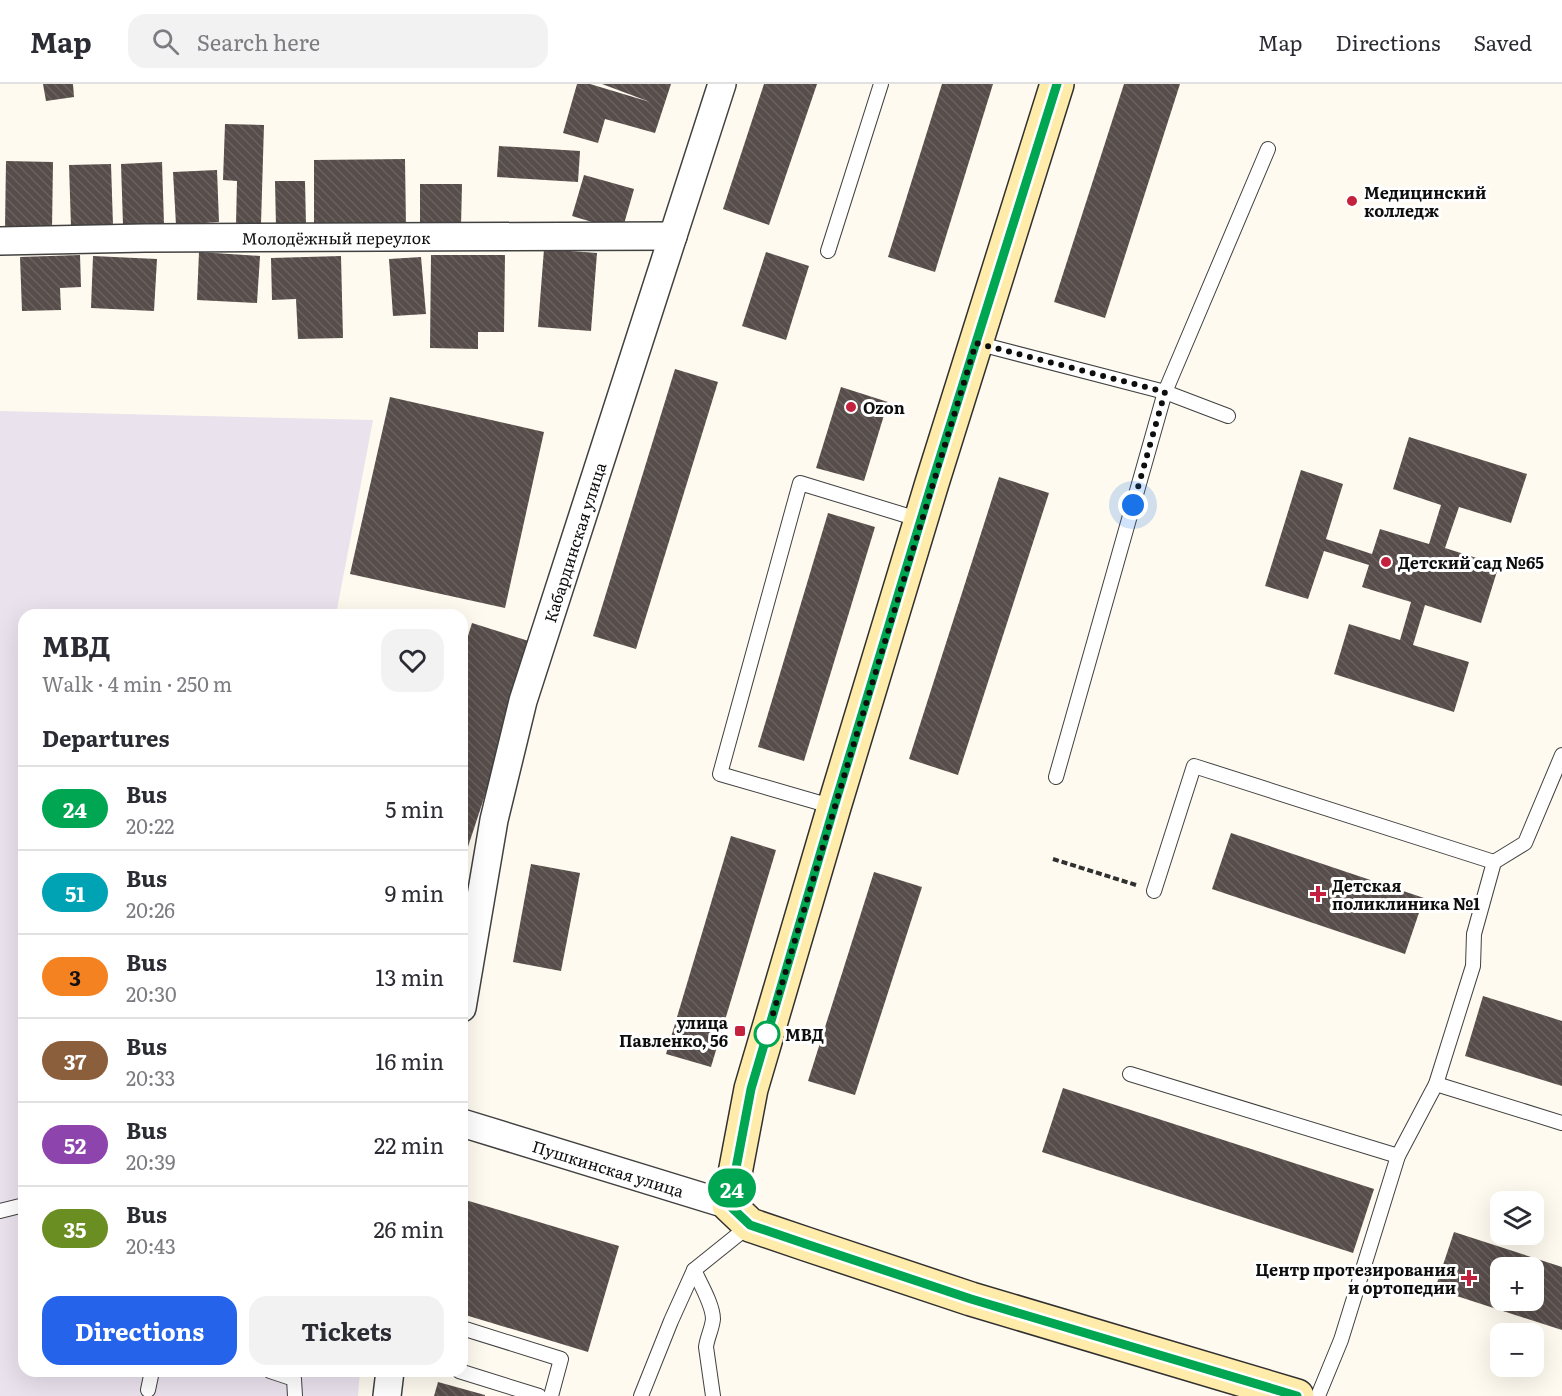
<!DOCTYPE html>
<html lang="en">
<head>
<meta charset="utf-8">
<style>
  :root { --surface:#fff; --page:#f2f2f3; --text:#2b2b33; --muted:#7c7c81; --line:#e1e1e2; --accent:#2563eb }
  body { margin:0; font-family:Literata,serif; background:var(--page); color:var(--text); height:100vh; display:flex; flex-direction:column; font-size:22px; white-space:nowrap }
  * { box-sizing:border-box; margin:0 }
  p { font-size:20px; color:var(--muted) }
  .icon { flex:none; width:33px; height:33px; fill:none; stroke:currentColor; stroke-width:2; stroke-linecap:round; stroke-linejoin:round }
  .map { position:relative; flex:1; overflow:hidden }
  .sheet { position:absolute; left:18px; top:525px; width:450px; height:768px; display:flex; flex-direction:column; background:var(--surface); border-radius:18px; box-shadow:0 6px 24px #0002 }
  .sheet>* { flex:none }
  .badge { padding:0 12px; border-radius:20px; font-size:21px; line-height:39px }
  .tools { position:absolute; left:1490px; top:1107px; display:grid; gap:12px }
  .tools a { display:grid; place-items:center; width:54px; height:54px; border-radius:12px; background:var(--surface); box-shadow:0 6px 24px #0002; font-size:30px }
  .you { position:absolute; width:30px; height:30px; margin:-15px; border:4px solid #fff; border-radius:50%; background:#1a73e8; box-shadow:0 0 0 9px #1a73e833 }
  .map>.badge { position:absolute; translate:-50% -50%; box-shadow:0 0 0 3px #fff }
  h2 { padding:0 24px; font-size:22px; line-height:54px }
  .round { display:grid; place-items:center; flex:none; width:63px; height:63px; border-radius:18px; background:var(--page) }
  .summary { display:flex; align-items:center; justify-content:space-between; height:102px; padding:0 24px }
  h1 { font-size:28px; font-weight:700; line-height:45px }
  .cta { display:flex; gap:12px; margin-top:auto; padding:12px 24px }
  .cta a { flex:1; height:69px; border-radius:18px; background:var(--accent); color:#fff; font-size:24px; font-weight:700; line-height:69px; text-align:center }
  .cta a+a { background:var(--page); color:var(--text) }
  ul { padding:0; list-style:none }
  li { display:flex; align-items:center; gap:18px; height:84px; padding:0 24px; border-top:2px solid var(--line) }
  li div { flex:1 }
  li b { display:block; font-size:22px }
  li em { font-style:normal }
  li .badge { min-width:66px; font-weight:700; text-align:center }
  header { display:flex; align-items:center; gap:36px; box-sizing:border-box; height:84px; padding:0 30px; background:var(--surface); border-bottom:2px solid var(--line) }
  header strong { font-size:28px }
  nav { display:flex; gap:33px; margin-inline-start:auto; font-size:21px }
  .search { width:420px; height:54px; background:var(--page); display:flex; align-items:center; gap:15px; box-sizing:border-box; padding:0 21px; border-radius:18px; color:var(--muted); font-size:22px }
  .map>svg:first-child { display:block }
  .industrial { fill:#eae2ed }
  .building { fill:url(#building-back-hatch); fill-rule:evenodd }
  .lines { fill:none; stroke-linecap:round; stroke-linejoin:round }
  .lane-casing { stroke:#414141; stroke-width:16 }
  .street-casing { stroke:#414141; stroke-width:30 }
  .secondary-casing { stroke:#303030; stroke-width:36 }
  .path { stroke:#303030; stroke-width:4; stroke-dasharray:6 3; stroke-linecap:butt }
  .lane { stroke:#fff; stroke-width:14 }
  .street { stroke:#fff; stroke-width:27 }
  .secondary { stroke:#ffebaa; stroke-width:33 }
  .line-casing { stroke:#fff; stroke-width:14 }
  .line { stroke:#00a651; stroke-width:9 }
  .walk { stroke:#0e0e0e; stroke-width:6; stroke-dasharray:0 10.8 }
  .poi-dot { fill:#c3213d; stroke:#fff; stroke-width:2 }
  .stop-dot { fill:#fff; stroke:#00a651; stroke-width:3 }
  .labels { text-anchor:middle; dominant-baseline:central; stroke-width:6; stroke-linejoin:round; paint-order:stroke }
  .poi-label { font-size:16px; font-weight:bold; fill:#0e0e0e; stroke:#fff; text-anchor:start }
  .street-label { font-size:16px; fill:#0e0e0e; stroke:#fff }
  .stop-label { font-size:16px; font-weight:bold; fill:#0e0e0e; stroke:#fff; text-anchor:start }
</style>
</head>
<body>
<header>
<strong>Map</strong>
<div class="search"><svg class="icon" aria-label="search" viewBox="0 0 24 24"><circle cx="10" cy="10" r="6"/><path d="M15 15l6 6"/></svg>Search here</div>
<nav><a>Map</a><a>Directions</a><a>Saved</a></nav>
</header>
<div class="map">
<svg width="1562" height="1312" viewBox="0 0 1562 1312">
  <defs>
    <pattern id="building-back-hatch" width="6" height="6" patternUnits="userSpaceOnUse" patternTransform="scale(1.5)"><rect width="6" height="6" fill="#574d4a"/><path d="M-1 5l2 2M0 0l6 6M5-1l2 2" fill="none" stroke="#6a6260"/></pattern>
  </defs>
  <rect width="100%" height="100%" fill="#fffaef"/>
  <path class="industrial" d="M0 327 373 336 336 531H24V1287H360L358 1312H0Z"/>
  <g class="building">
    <path d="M43 0H73L74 13 46 17Z"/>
    <path d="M577 0H590L650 18 602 0H671L655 49 605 35 598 59 563 49Z"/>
    <path d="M764 0H817L769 141 723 125Z"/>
    <path d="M942 0H993L935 188 888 173Z"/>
    <path d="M1124 0H1180L1105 234 1054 218Z"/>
    <path d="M225 40 264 41 261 140H236L237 97 223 96Z"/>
    <path d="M499 62 580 67 578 98 497 93Z"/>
    <path d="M405 75 406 144 314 145V76Z"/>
    <path d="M6 77 53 78 52 145 5 143Z"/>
    <path d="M162 78 164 140 123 141 121 80Z"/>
    <path d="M111 80 113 141 71 143 69 81Z"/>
    <path d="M217 86 219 138 176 141 173 88Z"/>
    <path d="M584 91 634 105 622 147 572 132Z"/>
    <path d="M275 97H305L306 142 276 143Z"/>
    <path d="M420 100H462L461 142 420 141Z"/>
    <path d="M544 165 597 169 591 247 538 243Z"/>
    <path d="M199 168 260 172 257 219 197 216Z"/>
    <path d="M766 168 809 182 786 256 742 242Z"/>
    <path d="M80 171 81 203 60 204 61 226 22 227 20 173Z"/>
    <path d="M431 171H505L504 248H478V265L430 264Z"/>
    <path d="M93 172 157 175 154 227 91 224Z"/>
    <path d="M341 172 343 254 298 255 296 215 272 216 271 174Z"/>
    <path d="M421 173 426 230 393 232 389 175Z"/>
    <path d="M675 285 718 298 636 565 593 552Z"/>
    <path d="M841 303 888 318 864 397 816 384Z"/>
    <path d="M390 313 544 348 505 524 350 490Z"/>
    <path d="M1409 353 1527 390 1511 439 1459 423 1445 464 1499 481 1481 539 1425 521 1413 561 1469 578 1454 628 1334 590 1349 540 1400 556 1411 518 1362 503 1369 481 1324 467 1308 515 1265 502 1301 386 1343 400 1326 455 1372 470 1380 445 1429 460 1441 421 1393 405Z"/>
    <path d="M999 393 1049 409 958 691 909 675Z"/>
    <path d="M828 429 875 443 804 677 758 663Z"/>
    <path d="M472 539 535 559 462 781V571Z"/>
    <path d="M1231 749 1424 814 1405 870 1212 805Z"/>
    <path d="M731 752 776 766 711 983 666 970Z"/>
    <path d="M531 780 580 789 561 887 513 878Z"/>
    <path d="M874 788 922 803 855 1011 808 997Z"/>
    <path d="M1483 912 1562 937V1002L1465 972Z"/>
    <path d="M1063 1004 1374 1105 1353 1169 1042 1068Z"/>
    <path d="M462 1115 619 1162 588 1268 462 1230Z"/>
    <path d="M1454 1148 1562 1183V1246L1435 1205ZM1500 1184H1533V1216H1500Z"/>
    <path d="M438 1298 485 1311V1312H434Z"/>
  </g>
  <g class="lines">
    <defs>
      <g id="lane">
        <path d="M828 167 881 0"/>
        <path d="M976 259 1165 308 1228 332"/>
        <path d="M1056 693 1165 308 1268 65"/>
        <path d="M834 723 720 690 800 399 921 436"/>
        <path d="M1154 807 1194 682 1494 778"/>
        <path d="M1130 990 1398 1072"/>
        <path d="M1436 1000 1562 1039"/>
        <path d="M0 1127 24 1121"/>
        <path d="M694 1186C700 1199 713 1221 713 1235 712 1245 707 1254 706 1263L713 1312"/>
        <path d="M462 1244 561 1275 551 1312"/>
        <path d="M270 1287 294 1295 295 1312"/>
        <path d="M459 1287 539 1312"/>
        <path d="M148 1306 152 1287"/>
        <path d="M641 1312 671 1237 694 1186 750 1141"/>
        <path d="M1318 1312 1341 1256 1398 1072 1436 1000 1473 882 1474 850 1494 778 1525 759 1562 671"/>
      </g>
      <g id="street">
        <path id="s1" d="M0 157 145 154 673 152"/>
        <path id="s2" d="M462 924 494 736 523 617 722 0"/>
        <path id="s3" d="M462 1039 729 1121"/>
        <path d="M387 1312 390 1287"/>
      </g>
      <path id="secondary" d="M1057 0 932 399 834 723 751 1005 729 1121 750 1141 806 1160 971 1215 1297 1312"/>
    </defs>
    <use href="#lane" class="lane-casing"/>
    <use href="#street" class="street-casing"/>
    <use href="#secondary" class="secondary-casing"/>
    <path class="path" d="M1053 775 1136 801"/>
    <use href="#lane" class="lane"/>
    <use href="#street" class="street"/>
    <use href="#secondary" class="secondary"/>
  </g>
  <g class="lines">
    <defs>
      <path id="line" d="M1057 0 932 399 834 723 751 1005 729 1121 750 1141 806 1160 971 1215 1297 1312"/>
    </defs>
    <use href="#line" class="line-casing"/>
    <use href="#line" class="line"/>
    <path class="walk" d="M767 950 848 679 976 259 1165 308 1133 421"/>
  </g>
  <g class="poi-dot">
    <circle cx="1352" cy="117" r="6"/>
    <circle cx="851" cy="323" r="6"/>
    <circle cx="1386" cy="478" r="6"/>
    <path d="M1315 801h6v6h6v6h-6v6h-6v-6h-6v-6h6z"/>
    <rect x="734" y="941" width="12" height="12" rx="3"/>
    <path d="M1466 1185h6v6h6v6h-6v6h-6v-6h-6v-6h6z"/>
  </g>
  <circle class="stop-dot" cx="767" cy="950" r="12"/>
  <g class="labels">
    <g class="poi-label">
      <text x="1364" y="108">Медицинский<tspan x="1364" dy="18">колледж</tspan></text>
      <text x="863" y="323">Ozon</text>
      <text x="1398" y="478">Детский сад №65</text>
      <text x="1332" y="801">Детская<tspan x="1332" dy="18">поликлиника №1</tspan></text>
      <text x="728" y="938" text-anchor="end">улица<tspan x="728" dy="18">Павленко, 56</tspan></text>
      <text x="1456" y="1185" text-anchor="end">Центр протезирования<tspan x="1456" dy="18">и ортопедии</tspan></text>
    </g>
    <g class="street-label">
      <text stroke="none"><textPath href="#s1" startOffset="336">Молодёжный переулок</textPath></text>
      <text stroke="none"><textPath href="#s2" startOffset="480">Кабардинская улица</textPath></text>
      <text stroke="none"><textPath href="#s3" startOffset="153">Пушкинская улица</textPath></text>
    </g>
    <g class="stop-label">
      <text x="785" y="950">МВД</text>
    </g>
  </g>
</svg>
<div class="tools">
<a><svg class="icon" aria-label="layers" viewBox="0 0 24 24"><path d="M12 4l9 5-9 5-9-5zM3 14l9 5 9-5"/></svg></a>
<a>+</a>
<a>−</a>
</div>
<div class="you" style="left:1133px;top:421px"></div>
<b class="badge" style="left:732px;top:1104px;background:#00a651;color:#fff">24</b>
<section class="sheet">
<div class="summary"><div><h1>МВД</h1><p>Walk · 4 min · 250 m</p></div><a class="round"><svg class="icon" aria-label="heart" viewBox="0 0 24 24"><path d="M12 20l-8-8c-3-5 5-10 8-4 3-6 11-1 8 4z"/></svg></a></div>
<h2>Departures</h2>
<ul>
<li><span class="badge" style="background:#00a651;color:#fff">24</span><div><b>Bus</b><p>20:22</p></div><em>5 min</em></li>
<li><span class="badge" style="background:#00a3b4;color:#fff">51</span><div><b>Bus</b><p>20:26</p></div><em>9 min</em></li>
<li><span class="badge" style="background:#f58220;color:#111">3</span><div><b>Bus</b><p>20:30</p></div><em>13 min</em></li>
<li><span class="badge" style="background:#8b5e3c;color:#fff">37</span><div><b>Bus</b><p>20:33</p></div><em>16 min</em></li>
<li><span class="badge" style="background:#8e44ad;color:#fff">52</span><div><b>Bus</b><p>20:39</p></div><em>22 min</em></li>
<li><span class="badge" style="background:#6b8e23;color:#fff">35</span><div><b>Bus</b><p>20:43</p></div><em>26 min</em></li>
</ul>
<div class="cta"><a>Directions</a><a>Tickets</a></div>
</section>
</div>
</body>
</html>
